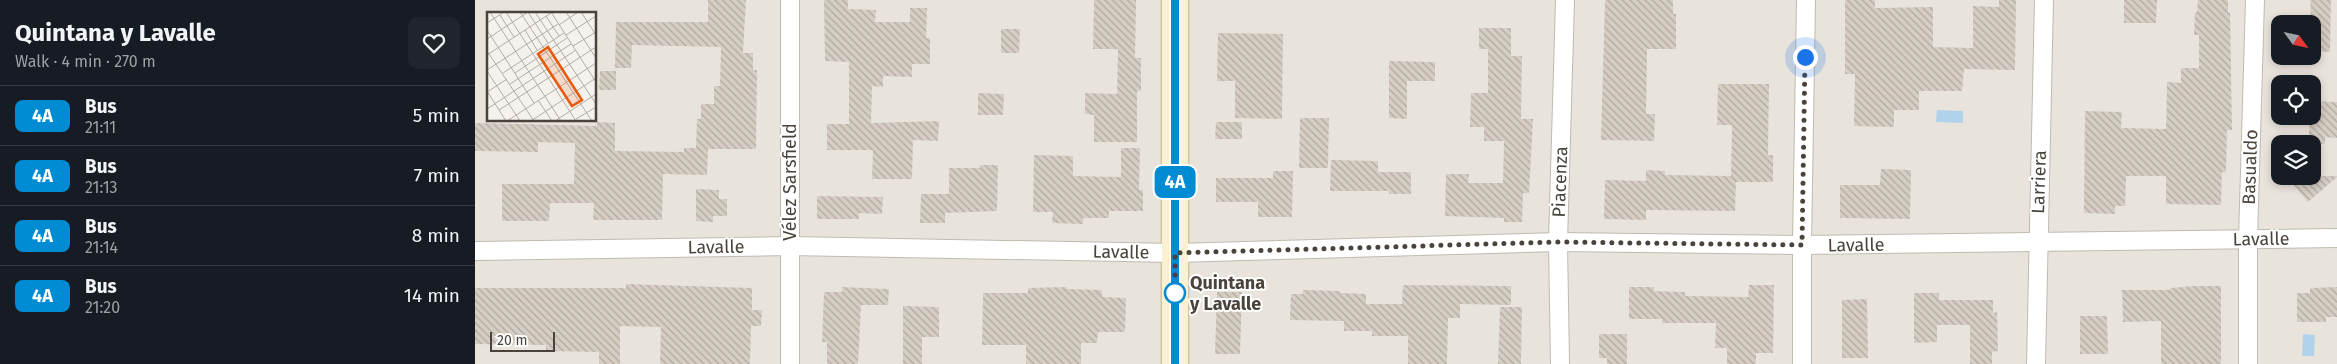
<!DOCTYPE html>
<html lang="en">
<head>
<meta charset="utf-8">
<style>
  :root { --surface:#171b24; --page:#20242c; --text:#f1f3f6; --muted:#9ea1a6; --line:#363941 }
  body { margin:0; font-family:"Fira Sans",sans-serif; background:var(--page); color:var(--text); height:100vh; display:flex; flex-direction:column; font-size:19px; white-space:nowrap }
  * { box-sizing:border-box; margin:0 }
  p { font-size:16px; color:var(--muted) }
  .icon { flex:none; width:28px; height:28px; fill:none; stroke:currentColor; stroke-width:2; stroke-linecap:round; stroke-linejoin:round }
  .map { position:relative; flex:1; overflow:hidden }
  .panel { display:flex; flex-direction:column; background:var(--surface); width:475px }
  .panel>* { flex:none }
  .badge { padding:0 10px; border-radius:8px; font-size:18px; line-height:32px }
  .needle { width:32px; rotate:123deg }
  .fabs { position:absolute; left:1796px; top:15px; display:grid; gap:10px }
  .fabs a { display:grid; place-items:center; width:50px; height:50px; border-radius:10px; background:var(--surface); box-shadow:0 2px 8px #0003; font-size:25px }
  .scale { position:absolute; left:15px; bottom:12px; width:65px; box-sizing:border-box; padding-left:5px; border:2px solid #49433b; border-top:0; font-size:14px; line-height:18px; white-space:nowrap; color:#49433b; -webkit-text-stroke:4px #fff; paint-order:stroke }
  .you { position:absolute; width:25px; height:25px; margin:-12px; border:4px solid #fff; border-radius:50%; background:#1a73e8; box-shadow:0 0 0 8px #1a73e833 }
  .map>.badge { position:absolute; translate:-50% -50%; box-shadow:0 0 0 2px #fff }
  .round { display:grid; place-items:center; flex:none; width:52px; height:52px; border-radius:10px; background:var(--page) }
  .summary { display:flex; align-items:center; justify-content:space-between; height:85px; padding:0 15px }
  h1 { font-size:24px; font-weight:700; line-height:38px }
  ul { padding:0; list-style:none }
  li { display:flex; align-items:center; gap:15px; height:60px; padding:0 15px; border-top:1px solid var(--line) }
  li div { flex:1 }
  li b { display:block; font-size:19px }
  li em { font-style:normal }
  li .badge { min-width:55px; font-weight:700; text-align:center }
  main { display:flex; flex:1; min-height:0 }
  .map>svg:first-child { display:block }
  .residential { fill:#e8e4dc; fill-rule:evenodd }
  .water { fill:#b0d3eb }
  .building { fill:url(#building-back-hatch) }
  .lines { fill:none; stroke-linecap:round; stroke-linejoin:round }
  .street-casing { stroke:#c0bab0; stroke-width:20 }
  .secondary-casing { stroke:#d0c3a1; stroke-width:29 }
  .street { stroke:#fff; stroke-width:18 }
  .secondary { stroke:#faf0d2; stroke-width:26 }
  .line-casing { stroke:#fff; stroke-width:11 }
  .line { stroke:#008bd3; stroke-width:8 }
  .walk { stroke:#49433b; stroke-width:5; stroke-dasharray:0 9 }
  .stop-dot { fill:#fff; stroke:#008bd3; stroke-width:2.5 }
  .labels { text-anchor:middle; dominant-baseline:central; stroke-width:4; stroke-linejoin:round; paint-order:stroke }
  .street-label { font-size:18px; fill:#49433b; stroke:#fff }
  .stop-label { font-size:18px; font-weight:bold; fill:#49433b; stroke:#fff; text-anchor:start }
  .inset-road { fill:none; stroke:#b0aca6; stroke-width:1 }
  .view { fill:#e8590c; fill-opacity:0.15; stroke:#e8590c; stroke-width:2.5 }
  .inset-edge { fill:none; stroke:#49433b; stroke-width:2.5 }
</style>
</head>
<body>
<main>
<section class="panel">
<div class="summary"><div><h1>Quintana y Lavalle</h1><p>Walk · 4 min · 270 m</p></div><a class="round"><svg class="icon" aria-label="heart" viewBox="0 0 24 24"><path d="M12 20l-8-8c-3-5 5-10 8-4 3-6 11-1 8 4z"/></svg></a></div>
<ul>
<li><span class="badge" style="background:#008bd3;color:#fff">4A</span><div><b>Bus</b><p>21:11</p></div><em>5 min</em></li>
<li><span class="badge" style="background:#008bd3;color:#fff">4A</span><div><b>Bus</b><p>21:13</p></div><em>7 min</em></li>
<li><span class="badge" style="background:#008bd3;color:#fff">4A</span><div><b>Bus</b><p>21:14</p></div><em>8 min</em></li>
<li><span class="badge" style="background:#008bd3;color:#fff">4A</span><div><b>Bus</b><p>21:20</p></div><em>14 min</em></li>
</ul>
</section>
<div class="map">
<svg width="1862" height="364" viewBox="0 0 1862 364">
  <defs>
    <pattern id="building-back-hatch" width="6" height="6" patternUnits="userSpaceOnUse" patternTransform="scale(1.25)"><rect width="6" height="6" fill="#d6cec3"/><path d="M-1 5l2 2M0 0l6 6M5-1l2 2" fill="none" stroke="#b0a9a0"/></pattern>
  </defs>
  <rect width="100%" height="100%" fill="#f5f2ed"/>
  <path class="residential" d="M0 0H1862V364H0ZM14 14H120V120H14ZM1805 24H1838V56H1805ZM1805 84H1838V116H1805ZM1805 144H1838V176H1805Z"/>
  <g class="water">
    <path d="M1462 110 1488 111V123L1461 122Z"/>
    <path d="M1828 334 1840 335 1839 356H1827Z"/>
  </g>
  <g class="building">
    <path d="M233 0H271L268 53H278V70H282L281 149H233L232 175 188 174 187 220H118L119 203H75L74 221H27V184H99L100 143 63 142V152L0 151V123L122 126V122L140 123V151L209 152V148H221L222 119H226V104H239V86H245L246 47 157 45 156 68H140L141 22H233Z"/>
    <path d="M349 0H373V9L401 10 400 22H435V8H452L451 38H455V64H437V77L408 76V87L397 86 396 123 464 121 463 141 438 140 437 179H397L398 150H352V124H374V62L350 61Z"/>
    <path d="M619 0H661L660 58H666V91H662V142H619V115L610 114V93L642 94 643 49H618Z"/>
    <path d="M1130 0H1198V14H1201V49H1172L1171 114H1180L1179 141 1126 140Z"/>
    <path d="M1370 0H1400V8L1458 7V47L1498 48V6L1524 7V0H1541L1540 70 1489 69 1487 91H1444V110H1419V127L1379 126 1380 74H1370Z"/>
    <path d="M1649 0H1682L1681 23H1649Z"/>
    <path d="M1723 0H1753V13H1755L1757 130H1752L1751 172H1747L1746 205 1691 204V176H1651L1650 206H1640V214L1609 213 1610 111 1647 112 1646 128 1691 129 1692 82 1706 83V68H1724V35H1719L1720 12H1722Z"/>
    <path d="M1835 0H1856L1855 52 1838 51Z"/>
    <path d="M1004 28H1036V56H1047L1046 119H1058L1054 193H1048L1047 222H1029V218L970 216 971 174H994L993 183H1028L1029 141H1009V127H995L996 93H1013V49H1004Z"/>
    <path d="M526 29H545L544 53H526Z"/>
    <path d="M743 33 808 34 807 119 760 118V81H742Z"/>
    <path d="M914 61 960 62V81H932V119L914 118Z"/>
    <path d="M125 71H141V90H124Z"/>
    <path d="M1243 84H1294L1293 155H1298V182H1261L1260 211 1171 210V220L1129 219 1130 180 1171 181V170L1190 171V175L1256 176 1257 125H1242Z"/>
    <path d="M503 93 529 94 528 115H503Z"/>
    <path d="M1838 101 1862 102V138L1850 137V144H1834V116H1838Z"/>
    <path d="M825 118H854L853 168H824Z"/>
    <path d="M741 122H767V139H740Z"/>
    <path d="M646 148H665L664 190H668V211H634V218H608V224L577 223 578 212H558L559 155 598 156V176L646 177Z"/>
    <path d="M856 160 903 161V172H936V194H914V191H855Z"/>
    <path d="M505 165H523L522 211 470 213V223H445L446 194H474V168H505Z"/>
    <path d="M1406 169 1436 170 1435 219 1365 218V185H1405Z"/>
    <path d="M798 171H818L817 217H783V202H741V178H798Z"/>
    <path d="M1811 176H1862V177L1833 202Z"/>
    <path d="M221 189 244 190V199H252V216H238V222L221 221Z"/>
    <path d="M342 196 408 197 407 214 384 213V219H342Z"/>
    <path d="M151 284 277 288V310H287L286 326H276L275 364H185L186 327 145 326V364H124V352L71 351V345L0 344V288H151Z"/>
    <path d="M928 285 1036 286V305L985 304V318H973L972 364H933V336H897V331H869V321L815 320 816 294H828V290L865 291V293L891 294V304H927Z"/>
    <path d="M1274 285H1299L1298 353H1281V364H1252V348H1240L1241 323H1187V319H1154V287H1179V291L1210 292V296L1273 297Z"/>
    <path d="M1719 286H1746V364H1686V321L1648 322 1647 290H1695V288Z"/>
    <path d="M367 287 414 289 413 305H386L383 364H352V342H347L349 292H367Z"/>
    <path d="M592 287V289L627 290V297L651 298 650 332H623L622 343H606V364H551V345H507L508 293H553V288Z"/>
    <path d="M1862 287V317H1851V322H1822V293H1835V288Z"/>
    <path d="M742 292H767L765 354H740Z"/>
    <path d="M1439 293H1464V300H1518V313L1522 312 1523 351 1517 352V364H1495V325H1462V342L1439 343Z"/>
    <path d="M1392 299 1393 358H1367V300Z"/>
    <path d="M428 306 464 307V337H447V364H428Z"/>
    <path d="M1025 307H1047L1046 364H1023Z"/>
    <path d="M1605 316H1632L1633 354H1605Z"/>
    <path d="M1124 334H1152V364H1132V358H1124Z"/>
  </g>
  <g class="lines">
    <defs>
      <g id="street">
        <path d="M315 0V364"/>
        <path d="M0 251 315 246 700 253 1083 242 1327 245 1862 238"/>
        <path d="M1085 364 1083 242 1090 0"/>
        <path d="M1327 364V245L1331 0"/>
        <path d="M1561 364 1569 0"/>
        <path d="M1773 364V239L1780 0"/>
      </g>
      <path id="secondary" d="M700 0V364"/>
    </defs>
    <use href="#street" class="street-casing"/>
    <use href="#secondary" class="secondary-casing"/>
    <use href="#street" class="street"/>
    <use href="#secondary" class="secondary"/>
  </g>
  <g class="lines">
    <defs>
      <path id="line" d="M700 0V364"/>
    </defs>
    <use href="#line" class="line-casing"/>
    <use href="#line" class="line"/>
    <path class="walk" d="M700 293V253L1083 242 1327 245 1330 57"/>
  </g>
  <circle class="stop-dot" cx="700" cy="293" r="10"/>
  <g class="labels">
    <g class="street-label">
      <text transform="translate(1775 167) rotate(-88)">Basualdo</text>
      <text transform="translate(315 182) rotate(-90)">Vélez Sarsfield</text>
      <text transform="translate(1085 182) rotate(-88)">Piacenza</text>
      <text transform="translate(1564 182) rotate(-88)">Larriera</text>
      <text transform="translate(1786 239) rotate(-1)">Lavalle</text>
      <text transform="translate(1381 245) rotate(-1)">Lavalle</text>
      <text transform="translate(241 247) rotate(-1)">Lavalle</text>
      <text transform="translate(646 252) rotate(1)">Lavalle</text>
    </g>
    <g class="stop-label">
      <text x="715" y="283">Quintana<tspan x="715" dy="21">y Lavalle</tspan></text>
    </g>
  </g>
  <g transform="translate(12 12)">
    <rect width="109" height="109" fill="#f5f2ed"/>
    <path class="inset-road" d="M3 0 74 109M19 0 89 109M33 0 105 109M41 0 61 31M48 0 109 92M64 0 109 70M79 0 109 46M94 0 109 23M13 3 27 25M59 4 72 24M0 11 17 0M72 13 91 0M0 18 47 91M38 18 50 38M79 23 109 4M0 27 41 0M86 34 109 20M0 39 47 109M0 43 64 1M0 58 71 12M0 59 33 109M16 61 77 21M28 61 80 26M23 72 84 32M0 79 19 109M0 80 20 67M51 88 65 109M0 97 89 38M12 98 109 35M89 107 109 95M20 109 109 51M44 109 109 66M68 109 109 82"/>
    <path class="view" d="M61 35 95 88 85 94 51 42Z"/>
    <rect width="109" height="109" class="inset-edge"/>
  </g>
</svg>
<div class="fabs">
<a><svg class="needle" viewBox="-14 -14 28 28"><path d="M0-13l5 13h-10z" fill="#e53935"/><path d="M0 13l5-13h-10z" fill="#9ea1a6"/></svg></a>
<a><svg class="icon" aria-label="locate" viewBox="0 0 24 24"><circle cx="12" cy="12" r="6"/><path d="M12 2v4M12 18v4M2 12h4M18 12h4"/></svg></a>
<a><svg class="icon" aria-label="layers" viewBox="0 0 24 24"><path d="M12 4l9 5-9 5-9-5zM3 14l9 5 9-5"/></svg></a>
</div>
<div class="scale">20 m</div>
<div class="you" style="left:1330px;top:57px"></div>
<b class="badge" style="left:700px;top:182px;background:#008bd3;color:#fff">4A</b>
</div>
</main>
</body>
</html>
